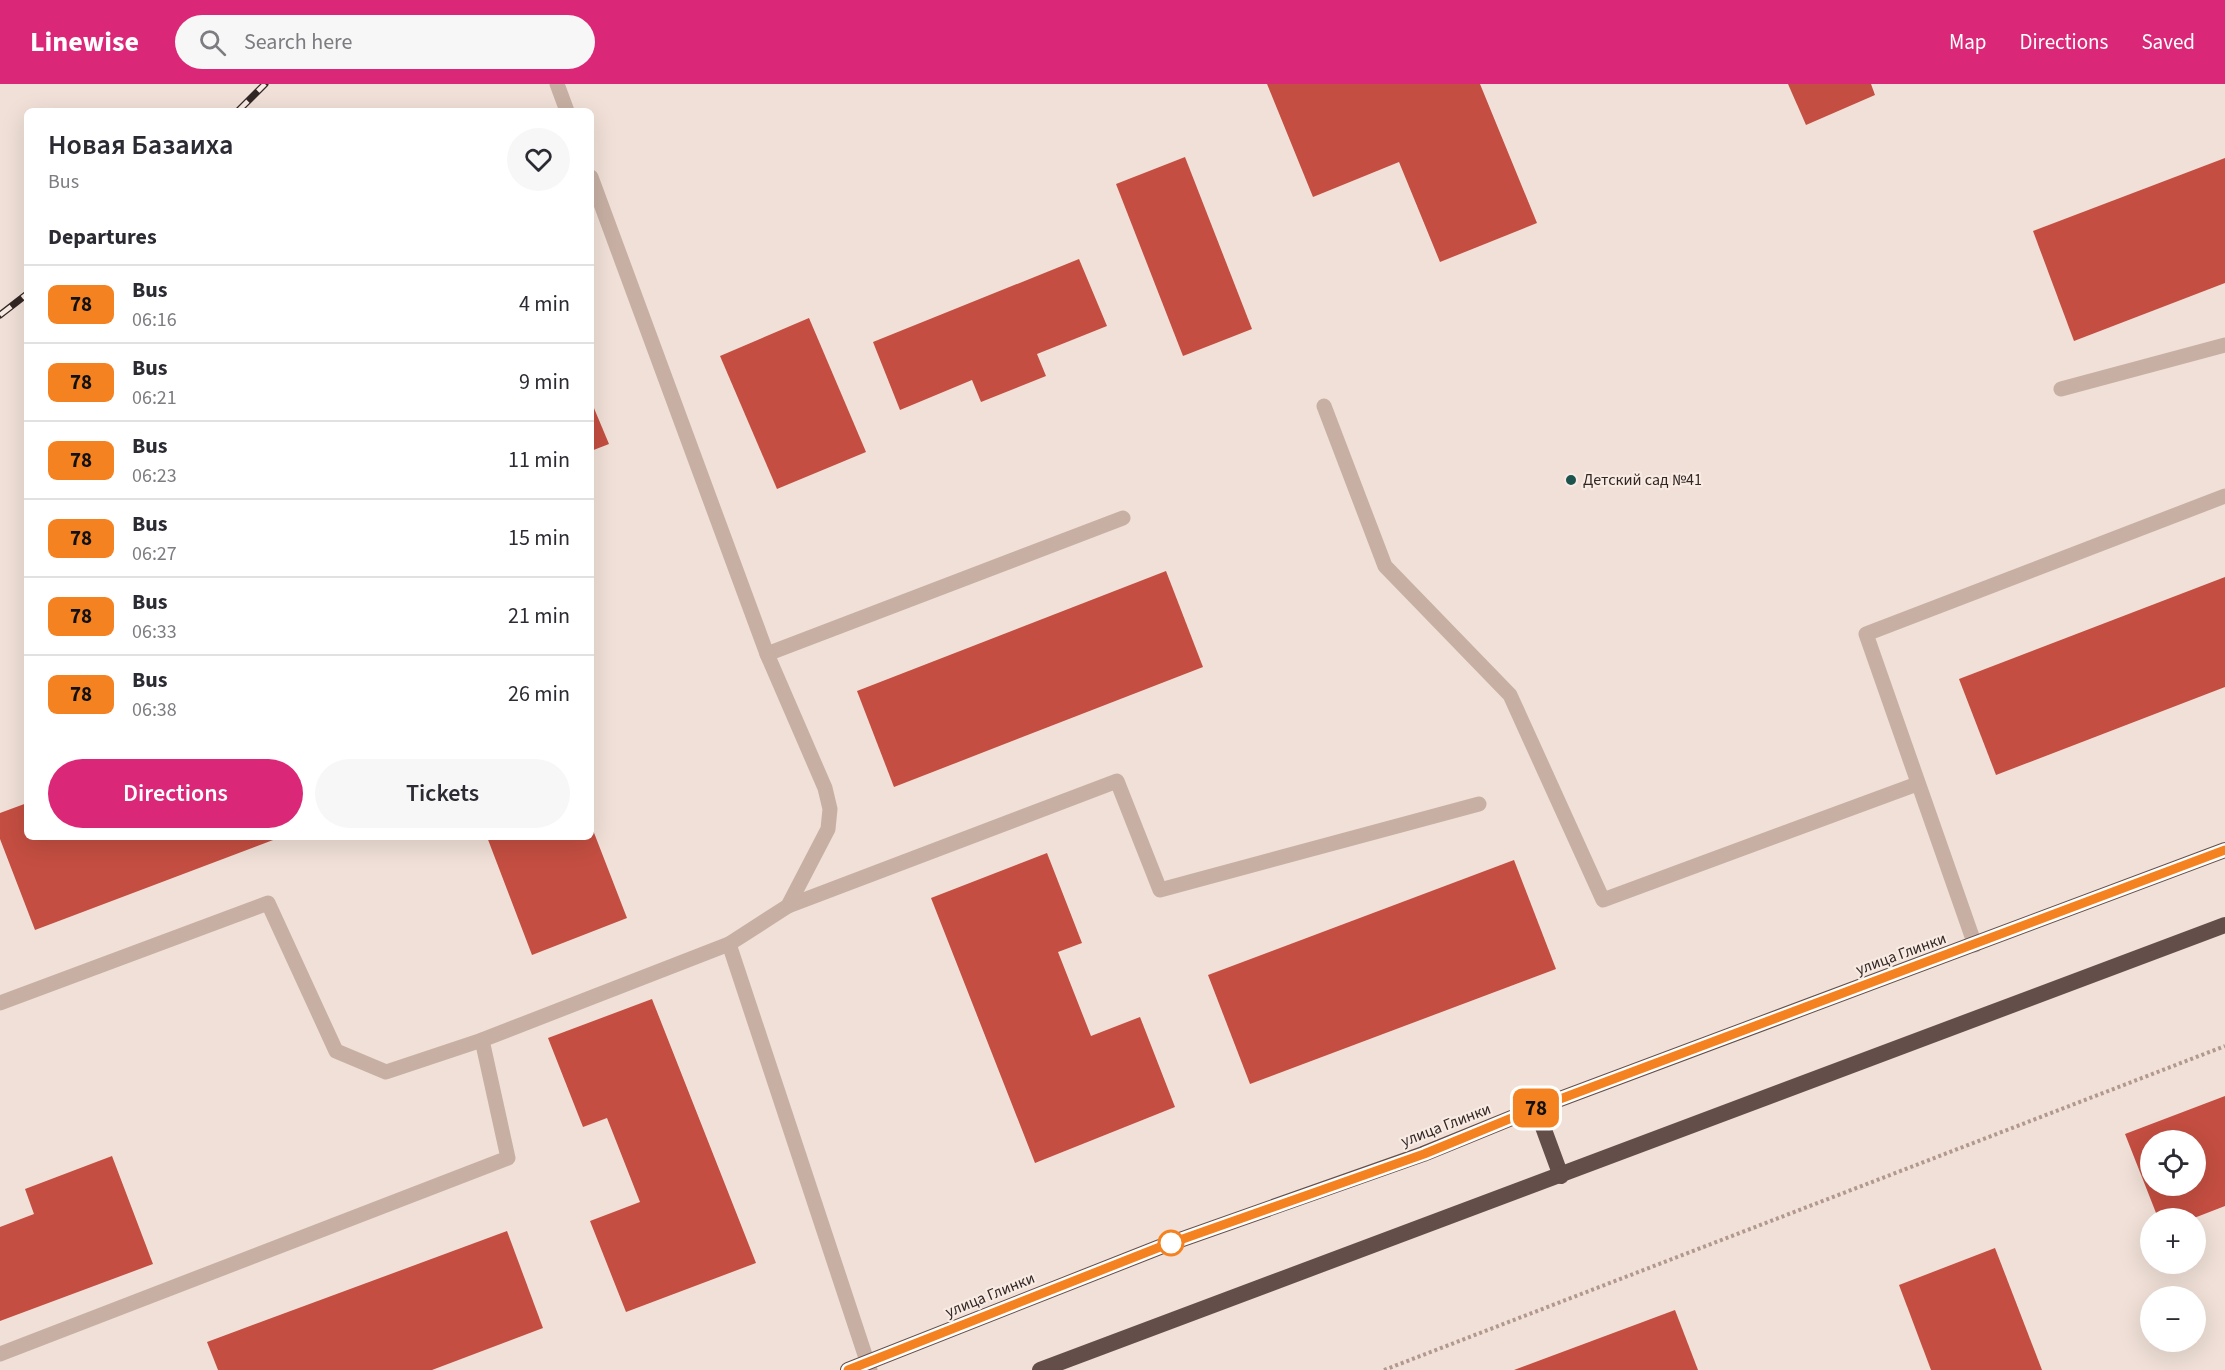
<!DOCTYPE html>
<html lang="en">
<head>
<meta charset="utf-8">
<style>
  :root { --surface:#fff; --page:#f7f7f7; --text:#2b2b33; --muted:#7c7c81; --line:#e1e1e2; --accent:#db2777 }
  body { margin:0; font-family:"Source Sans 3",sans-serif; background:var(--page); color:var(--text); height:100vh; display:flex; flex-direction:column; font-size:22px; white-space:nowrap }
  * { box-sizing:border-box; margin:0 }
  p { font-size:20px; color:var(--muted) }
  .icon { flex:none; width:33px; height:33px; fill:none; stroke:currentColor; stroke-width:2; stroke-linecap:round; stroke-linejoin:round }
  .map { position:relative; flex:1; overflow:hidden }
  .side { position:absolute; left:24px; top:24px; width:570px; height:732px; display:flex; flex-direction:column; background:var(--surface); border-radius:9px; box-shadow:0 6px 24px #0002 }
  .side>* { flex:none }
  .badge { padding:0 12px; border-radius:9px; font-size:21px; line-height:39px }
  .fabs { position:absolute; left:2140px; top:1046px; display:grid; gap:12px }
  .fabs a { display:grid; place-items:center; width:66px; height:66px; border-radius:50%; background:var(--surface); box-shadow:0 6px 24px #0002; font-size:30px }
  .map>.badge { position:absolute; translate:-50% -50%; box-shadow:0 0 0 3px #fff }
  h2 { padding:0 24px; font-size:22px; line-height:54px }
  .round { display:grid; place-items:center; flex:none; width:63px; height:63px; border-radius:32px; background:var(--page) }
  .summary { display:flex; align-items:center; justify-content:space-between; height:102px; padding:0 24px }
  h1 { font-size:28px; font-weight:600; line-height:45px }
  .action { display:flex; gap:12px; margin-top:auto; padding:12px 24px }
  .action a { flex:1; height:69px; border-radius:36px; background:var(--accent); color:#fff; font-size:24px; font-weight:600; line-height:69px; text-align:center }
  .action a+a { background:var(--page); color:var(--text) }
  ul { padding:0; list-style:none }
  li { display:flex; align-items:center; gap:18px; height:78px; padding:0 24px; border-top:2px solid var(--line) }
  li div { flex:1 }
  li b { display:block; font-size:22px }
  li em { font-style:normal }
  li .badge { min-width:66px; font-weight:700; text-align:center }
  header { display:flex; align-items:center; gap:36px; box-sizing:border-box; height:84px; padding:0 30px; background:var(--accent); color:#fff }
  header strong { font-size:28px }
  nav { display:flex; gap:33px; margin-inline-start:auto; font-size:21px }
  .search { width:420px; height:54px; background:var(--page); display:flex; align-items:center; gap:15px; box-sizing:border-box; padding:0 21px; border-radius:33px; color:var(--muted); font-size:22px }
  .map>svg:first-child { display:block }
  .building { fill:#c44e41; fill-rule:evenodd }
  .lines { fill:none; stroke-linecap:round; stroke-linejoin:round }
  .path { stroke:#b3988e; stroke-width:4; stroke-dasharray:3 3; stroke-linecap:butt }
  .service { stroke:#c7afa3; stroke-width:15 }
  .minor { stroke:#c7afa3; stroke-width:15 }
  .trunk { stroke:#644e49; stroke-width:16 }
  .rail-casing { stroke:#332725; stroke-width:7 }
  .rail { stroke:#f8ebe3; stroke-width:4.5; stroke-dasharray:14; stroke-linecap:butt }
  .line-casing { stroke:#fff; stroke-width:14 }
  .line { stroke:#f58220; stroke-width:9 }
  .poi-dot { fill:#1c534f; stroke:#f8ebe3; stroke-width:2 }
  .stop-dot { fill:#fff; stroke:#f58220; stroke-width:3 }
  .labels { text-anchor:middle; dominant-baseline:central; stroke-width:4.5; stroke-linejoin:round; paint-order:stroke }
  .poi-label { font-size:16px; fill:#332725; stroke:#f8ebe3; text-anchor:start }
  .street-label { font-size:16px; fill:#332725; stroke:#f8ebe3 }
</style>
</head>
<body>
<header>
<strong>Linewise</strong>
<div class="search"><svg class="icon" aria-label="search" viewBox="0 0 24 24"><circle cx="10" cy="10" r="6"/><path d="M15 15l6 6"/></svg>Search here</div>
<nav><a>Map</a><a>Directions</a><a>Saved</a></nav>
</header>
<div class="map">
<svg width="2225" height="1286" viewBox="0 0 2225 1286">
  <rect width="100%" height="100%" fill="#f0e0d7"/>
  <g class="building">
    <path d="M1267 0H1480L1537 139 1440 178 1399 78 1313 113Z"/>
    <path d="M1788 0H1871L1875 11 1806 41Z"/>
    <path d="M1185 73 1252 245 1183 272 1116 100Z"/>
    <path d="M2225 74V199L2074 257 2033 147Z"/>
    <path d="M1079 175 1107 242 1037 270 1046 292 981 318 972 296 900 326 873 258Z"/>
    <path d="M809 234 866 368 777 405 720 272Z"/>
    <path d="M591 317 609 360 591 367Z"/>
    <path d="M1166 487 1203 583 894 703 857 607Z"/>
    <path d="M2225 493V603L1996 691 1959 595Z"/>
    <path d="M27 719V753H281L35 846 0 755V729Z"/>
    <path d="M591 741 627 834 532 871 487 753H591Z"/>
    <path d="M1047 769 1082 859 1058 868 1091 952 1140 933 1175 1023 1035 1079 931 814Z"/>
    <path d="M1514 776 1556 885 1250 1000 1208 891Z"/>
    <path d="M652 915 756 1179 626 1228 590 1137 640 1118 607 1034 583 1043 548 954Z"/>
    <path d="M2225 1012V1122L2194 1134H2158L2125 1050ZM2151 1056H2196V1101H2151Z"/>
    <path d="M112 1072 153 1180 0 1237V1143L34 1130 25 1105Z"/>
    <path d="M507 1147 543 1244 432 1286H218L207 1258Z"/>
    <path d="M1995 1164 2042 1286H1931L1899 1201Z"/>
    <path d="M1675 1226 1698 1286H1514Z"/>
  </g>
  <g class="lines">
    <path class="path" d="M1384 1286 2225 962"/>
    <g class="service">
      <path d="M2061 305 2225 261"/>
      <path d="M1324 322 1385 482 1510 611 1603 816 1917 700"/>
      <path d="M767 570 1123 434"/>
      <path d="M788 822 1117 697 1160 806 1479 720"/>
      <path d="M1975 861 1866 550 2225 412"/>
      <path d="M0 919 268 819 336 967 386 988 482 956 508 1074 0 1270"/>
      <path d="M482 956 729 860"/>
    </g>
    <g class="minor">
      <path d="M557 0 567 27"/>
      <path d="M591 93 767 570 825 704 830 725 828 745 788 822 729 860 870 1286"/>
    </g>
    <g class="trunk">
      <path d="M1536 1024 1561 1092"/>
      <path d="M848 1286 1160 1163 1423 1070 1536 1024 2225 766"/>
      <path d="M1040 1286 2225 841"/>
    </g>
    <defs>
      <g id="rail">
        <path d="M238 27 265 0"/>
        <path d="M0 231 27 210"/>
      </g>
    </defs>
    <use href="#rail" class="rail-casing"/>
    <use href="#rail" class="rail"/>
  </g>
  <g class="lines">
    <defs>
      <path id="line" d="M848 1286 1160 1163 1424 1070 1536 1024 2225 766"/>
    </defs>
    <use href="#line" class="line-casing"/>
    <use href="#line" class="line"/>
  </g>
  <circle class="poi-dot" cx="1571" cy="396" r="6"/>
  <circle class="stop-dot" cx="1171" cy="1159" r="12"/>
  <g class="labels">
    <g class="poi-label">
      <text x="1583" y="396">Детский сад №41</text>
    </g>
    <g class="street-label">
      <text transform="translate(1901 870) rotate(-20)">улица Глинки</text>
      <text transform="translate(1446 1041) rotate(-21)">улица Глинки</text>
      <text transform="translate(990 1211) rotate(-22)">улица Глинки</text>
    </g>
  </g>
</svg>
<div class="fabs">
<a><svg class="icon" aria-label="locate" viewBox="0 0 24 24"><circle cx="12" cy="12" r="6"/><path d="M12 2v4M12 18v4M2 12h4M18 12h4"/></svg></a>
<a>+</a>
<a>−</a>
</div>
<b class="badge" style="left:1536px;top:1024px;background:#f58220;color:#111">78</b>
<section class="side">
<div class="summary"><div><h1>Новая Базаиха</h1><p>Bus</p></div><a class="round"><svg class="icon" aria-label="heart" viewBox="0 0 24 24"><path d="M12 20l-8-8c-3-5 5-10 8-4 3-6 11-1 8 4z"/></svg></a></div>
<h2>Departures</h2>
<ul>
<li><span class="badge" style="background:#f58220;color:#111">78</span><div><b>Bus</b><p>06:16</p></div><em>4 min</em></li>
<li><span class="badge" style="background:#f58220;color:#111">78</span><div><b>Bus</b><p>06:21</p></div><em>9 min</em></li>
<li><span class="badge" style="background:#f58220;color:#111">78</span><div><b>Bus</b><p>06:23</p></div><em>11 min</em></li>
<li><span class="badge" style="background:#f58220;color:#111">78</span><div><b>Bus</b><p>06:27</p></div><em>15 min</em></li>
<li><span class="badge" style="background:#f58220;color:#111">78</span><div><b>Bus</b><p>06:33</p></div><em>21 min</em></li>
<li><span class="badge" style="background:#f58220;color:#111">78</span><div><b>Bus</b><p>06:38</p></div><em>26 min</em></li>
</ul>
<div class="action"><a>Directions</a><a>Tickets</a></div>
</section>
</div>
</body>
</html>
